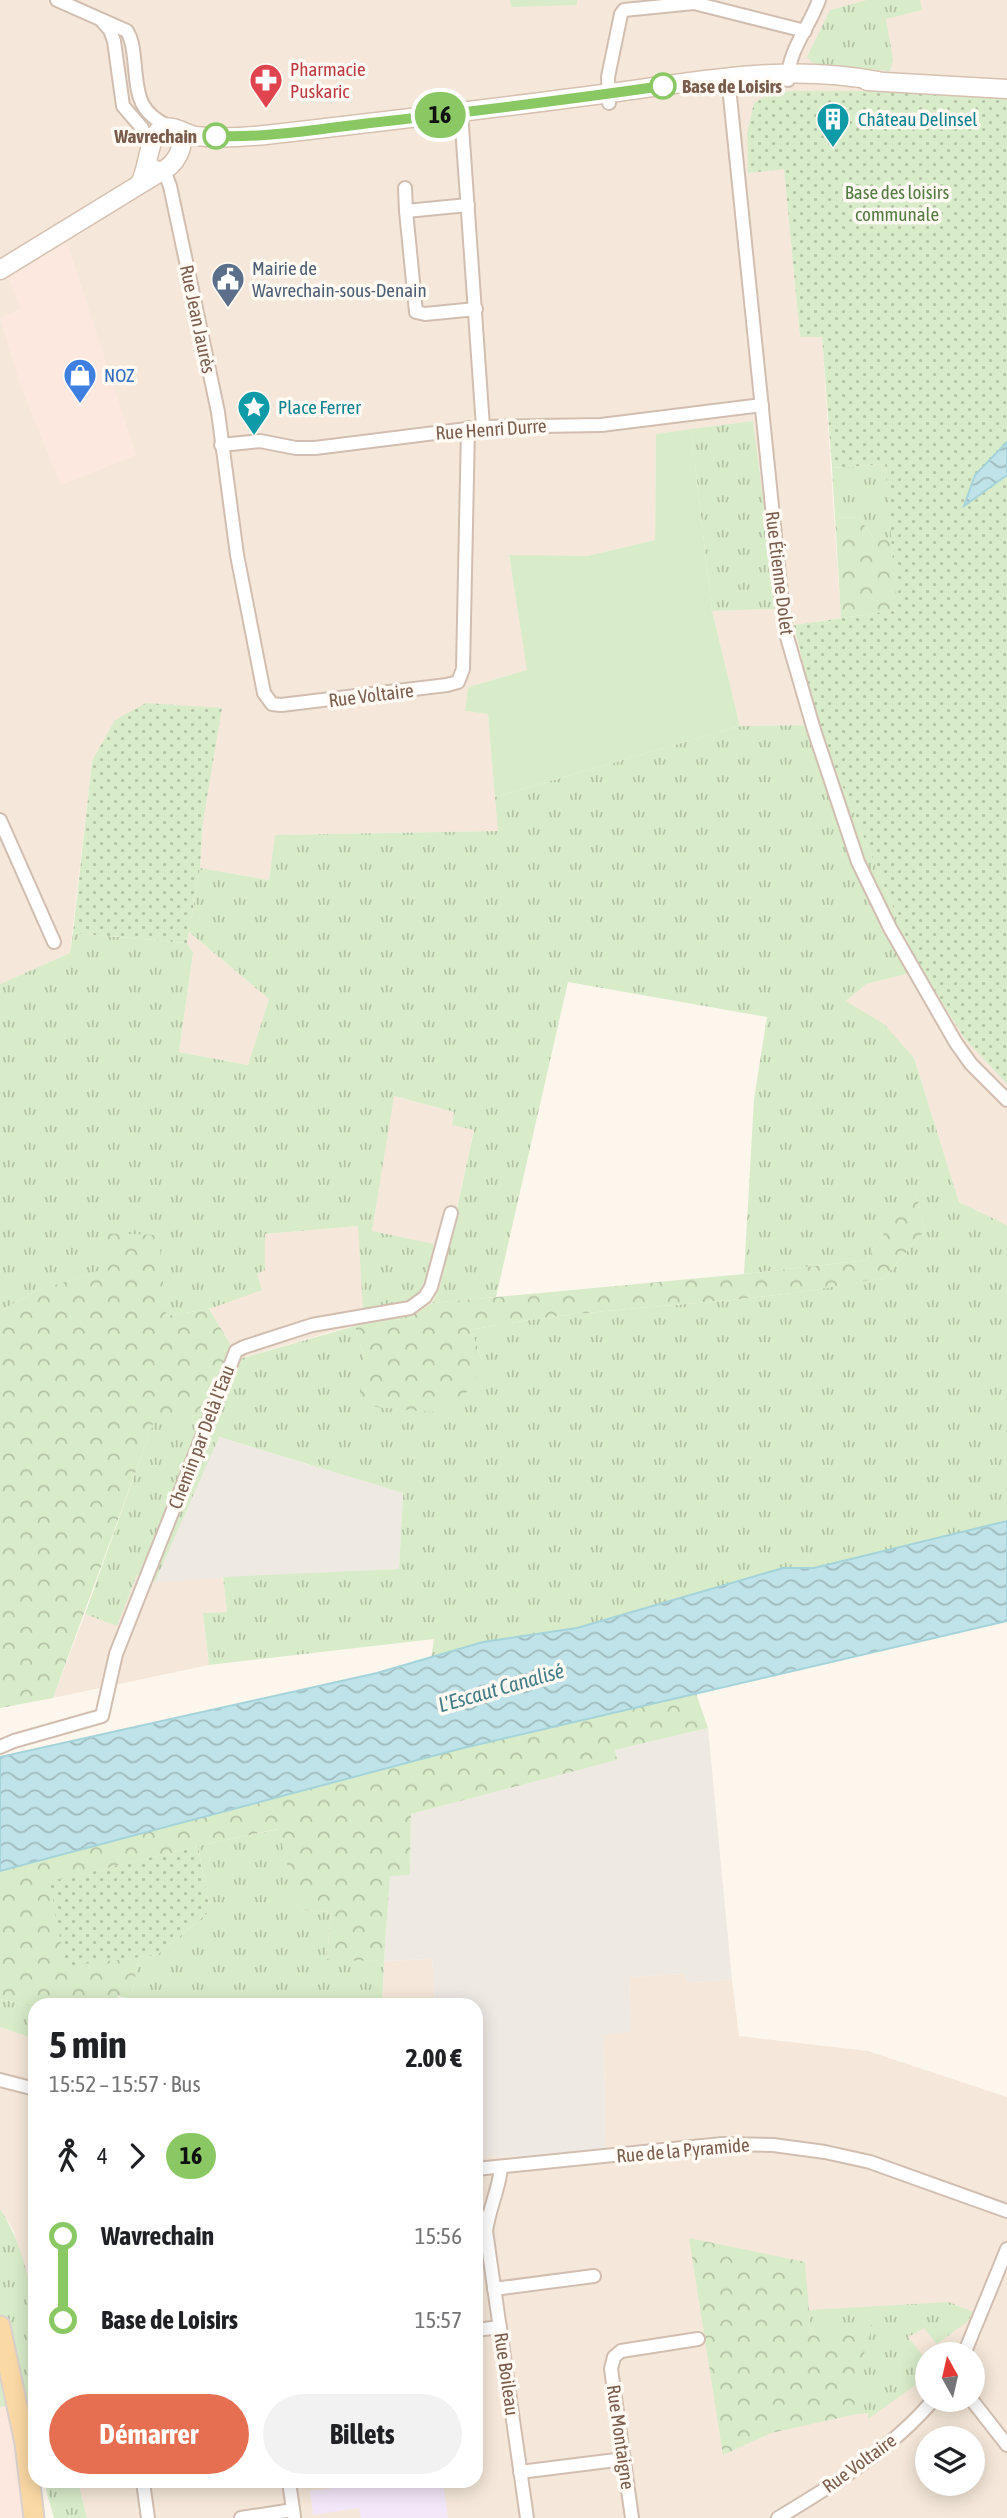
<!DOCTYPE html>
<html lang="fr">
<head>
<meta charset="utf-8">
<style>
  :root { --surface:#fff; --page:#f2f2f2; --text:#202124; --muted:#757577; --accent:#e76f51 }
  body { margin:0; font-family:"Asap Condensed",sans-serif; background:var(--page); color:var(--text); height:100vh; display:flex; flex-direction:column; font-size:26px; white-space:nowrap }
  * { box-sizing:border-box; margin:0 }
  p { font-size:23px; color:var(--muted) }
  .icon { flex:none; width:38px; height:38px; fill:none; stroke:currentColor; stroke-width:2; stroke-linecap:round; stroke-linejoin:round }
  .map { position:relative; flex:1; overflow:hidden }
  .panel { position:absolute; left:28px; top:1998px; width:455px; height:490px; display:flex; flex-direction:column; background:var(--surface); border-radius:21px; box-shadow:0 4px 18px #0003 }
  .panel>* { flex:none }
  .badge { padding:0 14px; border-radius:23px; font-size:24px; line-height:46px }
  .needle { width:46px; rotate:352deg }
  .fabs { position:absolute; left:915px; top:2342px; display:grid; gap:14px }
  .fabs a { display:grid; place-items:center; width:70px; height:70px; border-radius:50%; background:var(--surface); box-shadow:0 4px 18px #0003; font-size:35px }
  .map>.badge { position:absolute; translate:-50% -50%; box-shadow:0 0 0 4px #fff }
  .legs { display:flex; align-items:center; gap:10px; height:77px; padding:0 21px; font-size:23px }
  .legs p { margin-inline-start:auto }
  .headline { display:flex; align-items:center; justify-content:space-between; height:119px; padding:0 21px }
  h1 { font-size:38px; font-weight:700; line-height:52px }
  .cta { display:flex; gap:14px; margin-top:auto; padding:14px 21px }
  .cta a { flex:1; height:80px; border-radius:42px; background:var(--accent); color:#fff; font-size:28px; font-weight:700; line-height:80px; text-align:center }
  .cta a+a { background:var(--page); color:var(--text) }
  ul { padding:0 21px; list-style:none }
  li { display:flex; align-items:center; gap:24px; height:84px; font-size:26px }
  li i { display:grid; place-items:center; width:10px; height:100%; margin:0 9px; background:currentColor }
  li i::after { content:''; width:18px; height:18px; margin:-9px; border:5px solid; border-radius:50%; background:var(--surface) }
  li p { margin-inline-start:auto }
  li:first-child i { background:linear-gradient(#0000 50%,currentColor 0) }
  li:last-child i { background:linear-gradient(currentColor 50%,#0000 0) }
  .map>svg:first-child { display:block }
  .residential { fill:#f5e8da; fill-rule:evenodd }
  .commercial { fill:#fde8e0 }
  .industrial { fill:#efe9e4 }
  .education { fill:#f3e8fa }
  .grass { fill:url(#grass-tufts) }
  .forest { fill:url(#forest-crowns) }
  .park { fill:url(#park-dots) }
  .pitch { fill:#d8ecc9 }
  .water { fill:url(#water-waves); stroke:#a5d3da; stroke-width:2 }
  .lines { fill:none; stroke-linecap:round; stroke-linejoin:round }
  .minor-casing { stroke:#d1beb0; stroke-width:16 }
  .secondary-casing { stroke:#d6c0b0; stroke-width:21 }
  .primary-casing { stroke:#dad1cd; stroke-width:23 }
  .minor { stroke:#fff; stroke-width:12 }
  .secondary { stroke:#fff; stroke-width:18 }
  .primary { stroke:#fbd9a5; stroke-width:19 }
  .line-1-casing { stroke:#fff; stroke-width:16 }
  .line-1 { stroke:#8ac864; stroke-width:10 }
  .stop-1-dot { fill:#fff; stroke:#8ac864; stroke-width:3.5 }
  .labels { text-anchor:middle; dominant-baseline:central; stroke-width:7; stroke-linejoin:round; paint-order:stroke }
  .health-label { font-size:19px; fill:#be3a42; stroke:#fffaf3; text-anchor:start }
  .stop-label { font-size:19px; font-weight:bold; fill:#7a5c4d; stroke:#fffaf3; text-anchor:start }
  .culture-label { font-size:19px; fill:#0d838f; stroke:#fffaf3; text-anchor:start }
  .park-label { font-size:19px; fill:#537a41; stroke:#fffaf3 }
  .service-label { font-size:19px; fill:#4e5e75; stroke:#fffaf3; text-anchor:start }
  .street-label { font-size:19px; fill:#7a5c4d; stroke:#fffaf3 }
  .shop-label { font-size:19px; fill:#366cbe; stroke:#fffaf3; text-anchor:start }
  .water-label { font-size:21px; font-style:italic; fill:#437c86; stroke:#fffaf3 }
</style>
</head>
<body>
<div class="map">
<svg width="1007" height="2518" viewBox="0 0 1007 2518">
  <defs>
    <pattern id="grass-tufts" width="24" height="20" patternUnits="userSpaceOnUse" patternTransform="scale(1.75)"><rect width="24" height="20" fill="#d8ecc9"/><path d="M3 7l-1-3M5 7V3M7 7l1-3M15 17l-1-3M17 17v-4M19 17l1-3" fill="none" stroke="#b4c2a5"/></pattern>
    <pattern id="forest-crowns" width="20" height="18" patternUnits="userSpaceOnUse" patternTransform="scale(1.75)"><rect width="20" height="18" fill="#d8ecc9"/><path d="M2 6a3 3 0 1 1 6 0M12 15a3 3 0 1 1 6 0" fill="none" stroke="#b4c2a5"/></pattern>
    <pattern id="park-dots" width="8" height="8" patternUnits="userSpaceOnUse" patternTransform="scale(1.75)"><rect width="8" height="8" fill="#d8ecc9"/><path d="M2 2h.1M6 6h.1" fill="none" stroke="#b4c2a5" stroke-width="1.8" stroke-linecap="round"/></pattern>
    <pattern id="water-waves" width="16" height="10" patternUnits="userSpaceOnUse" patternTransform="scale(1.75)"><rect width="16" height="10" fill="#bfe3e8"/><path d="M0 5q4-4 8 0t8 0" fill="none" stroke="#a0bbbe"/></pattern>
  </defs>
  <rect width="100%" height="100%" fill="#fdf6ec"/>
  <g class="residential">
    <path d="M0 0H1007V99L873 91H792L773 92 754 104 747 133 749 173 784 168 800 337H822L841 618 794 625 817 725 740 726 712 611 774 609 753 421 656 434 655 540 587 556H509L528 670 468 687 466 711 488 714 499 831 276 835 269 880 200 868 203 821 92 761 70 953 0 984Z"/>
    <path d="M189 932 269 999 248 1065 179 1052 193 954 187 943Z"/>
    <path d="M922 970 965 1039 1007 1084V1225L959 1202 914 1058 845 1001 865 984Z"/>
    <path d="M393 1096 454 1112 474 1129 440 1287 432 1303 417 1313 341 1329 239 1359 209 1309 261 1290 257 1274 265 1269 264 1234 359 1226 364 1311 372 1232Z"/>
    <path d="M137 1575 155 1582 223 1577 227 1612 203 1613 209 1665 53 1698 85 1614 117 1625Z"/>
    <path d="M432 1959 435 2005 382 2006 384 1961Z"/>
    <path d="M685 1974 687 1982 732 1980 739 2036 868 2051 1007 2097V2518H87L78 2482H476V2156L543 2157 605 2150 604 2033 631 2032 629 1977ZM928 2354H973V2399H928ZM928 2438H973V2483H928Z"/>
    <path d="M0 2027 35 2039V2312L14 2231 0 2209Z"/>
  </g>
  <g class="commercial">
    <path d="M67 242 136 455 61 485 21 387 0 318 21 309 9 278Z"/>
    <path d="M9 2405 32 2518H0V2407Z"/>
  </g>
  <g class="industrial">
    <path d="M218 1437 403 1493 399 1569 155 1582Z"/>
    <path d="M708 1728 732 1980 687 1982 685 1974 629 1977 631 2032 604 2034 605 2150 543 2157 476 2156V2006L435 2005 432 1959 384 1961 390 1875 410 1874 411 1814 616 1760 615 1750Z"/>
  </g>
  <path class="education" d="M383 2482H443L448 2518H361L359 2508 313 2515 310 2491Z"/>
  <g class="grass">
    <path d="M867 0H920L922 10 886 19 893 60 890 71 815 65 807 57 830 10Z"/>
    <path d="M753 421 772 569 774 609 712 611 691 429Z"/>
    <path d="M885 464 892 539H874L859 518 835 517 832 468Z"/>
    <path d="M817 725 914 957 922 970 866 984 846 1001 885 1025 914 1058 959 1202 1007 1225V1521L814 1568H783L577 1628 483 1642 431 1659 434 1639 209 1665 203 1613 227 1612 223 1577 399 1569 403 1493 219 1437 155 1582 137 1575 117 1626 85 1614 157 1412 201 1416 232 1347 239 1359 355 1326 366 1364 482 1360 471 1330C569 1310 669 1307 768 1296 807 1292 845 1284 884 1278L925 1230 914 1186 867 1260 744 1274 754 1099 767 1017 568 982 496 1297 432 1303 440 1287 474 1130 452 1125 454 1112 394 1096 372 1231 434 1244C422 1299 421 1303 363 1311L358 1226 265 1234V1270L257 1274 262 1290 209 1309 166 1316 101 1234 108 1268 36 1291 0 1311V984L70 953 73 933 187 943 193 953 179 1052 248 1065 269 999 189 932 200 868 269 880 275 835 498 831 495 797 740 726Z"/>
    <path d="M279 1829 299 1910 331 1912 327 1959 384 1961 382 2005 156 2006 131 1999 139 1957 157 1955 210 1911 198 1846Z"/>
    <path d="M0 1999 35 2007V2039L0 2027Z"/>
    <path d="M0 2209C44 2276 35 2366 35 2443L27 2403 0 2407Z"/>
    <path d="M949 2302 973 2312 968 2321 937 2344 924 2328 908 2337 927 2361V2377L868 2419V2413L857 2414V2376L872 2326 811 2334 809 2310Z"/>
    <path d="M44 2482H78L87 2518H54Z"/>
  </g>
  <g class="forest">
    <path d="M835 517 859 518 874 539H892L898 610 841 618Z"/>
    <path d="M914 1185 925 1230 884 1278C846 1284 807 1292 768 1296 669 1307 569 1310 471 1330L482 1360 472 1389 432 1412 375 1407 360 1396 366 1364 355 1326 417 1313 432 1303 744 1274 867 1260Z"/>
    <path d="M100 1233 159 1235 166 1316 209 1309 232 1347 201 1416 157 1413 53 1698 0 1708V1311L36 1291 107 1268Z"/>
    <path d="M696 1693 708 1728 615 1750 617 1760 411 1814 410 1875 390 1876 384 1961 327 1960 331 1912 299 1910 278 1829 198 1846 51 1882 65 1965 139 1957 131 1999 118 1996 116 2005 35 2007 0 1999V1871L459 1749Z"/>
    <path d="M689 2238 805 2262 811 2334 873 2325 857 2376V2414L771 2433 723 2455Z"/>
  </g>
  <g class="park">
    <path d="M792 91H873L1007 99V1084L965 1039 914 957 817 725 794 625 897 610 885 464 832 468 822 337H800L784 169 748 173 747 133 754 103 771 93Z"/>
    <path d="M146 703 222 708 203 821 200 868 187 943 73 933 92 761 115 720Z"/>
    <path d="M198 1846 210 1911 157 1955 65 1966 50 1882Z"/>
  </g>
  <g class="pitch">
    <path d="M510 0H577V5L511 7Z"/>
    <path d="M691 429 712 611 740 726 495 797 488 714 465 711 468 687 527 670 509 555 587 556 655 540 656 434Z"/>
  </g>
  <g class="water">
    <path d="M1007 442V475L964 506 975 475Z"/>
    <path d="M1007 1521V1621L459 1749 0 1871V1757L377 1673 483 1642 577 1628 783 1568H814Z"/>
  </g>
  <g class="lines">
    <defs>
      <g id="minor">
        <path d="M57 0 127 31C132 39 133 48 134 58 138 92 135 111 170 127"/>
        <path d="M102 21 110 30 114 41 123 106 142 128 151 148"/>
        <path d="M728 77 782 604 787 637 814 730 858 862 890 928 956 1043 971 1064 1007 1100"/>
        <path d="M788 80C788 50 809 28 819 0"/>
        <path d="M609 103 608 77 621 14 624 10 694 3 805 31"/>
        <path d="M461 112 483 427"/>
        <path d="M164 171 170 186 218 412 237 555 264 693 272 704 281 705 447 685 458 682 463 669 468 428"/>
        <path d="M405 188 406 211"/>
        <path d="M468 205 406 211 416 312 425 314 476 309"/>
        <path d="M221 445 260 441 296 448H315L483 427 601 425 762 405"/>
        <path d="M0 820 54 942"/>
        <path d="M0 1747 14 1741 102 1716 116 1654 236 1351 244 1347 312 1325 410 1308 425 1297 431 1287 451 1213"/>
        <path d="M0 2080 35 2089"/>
        <path d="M501 2168C499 2189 489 2209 486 2231L527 2518"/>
        <path d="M476 2169 722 2144 773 2145 825 2152 870 2162 1007 2211"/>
        <path d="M476 2209 486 2231"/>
        <path d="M494 2289 594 2276"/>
        <path d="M476 2330 500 2327"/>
        <path d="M964 2354 1007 2249"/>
        <path d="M971 2399 1007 2445"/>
        <path d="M520 2472 624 2459"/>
        <path d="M143 2482 148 2518"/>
        <path d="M289 2482 294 2516"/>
        <path d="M241 2518 293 2510"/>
        <path d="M632 2518 611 2369 614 2357 621 2351 698 2339"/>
        <path d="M778 2518C833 2485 892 2449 934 2399"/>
      </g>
      <g id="secondary">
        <path d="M867 81 1007 89"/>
        <path d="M151 168 160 172C175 166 188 145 178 131"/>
        <path d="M140 183C149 169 148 131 164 128 174 125 185 134 195 136 221 139 248 137 274 134 386 121 498 108 610 93 703 81 785 63 878 81"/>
        <path d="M0 270 160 172"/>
      </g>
      <path id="primary" d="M0 2326 25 2443 34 2518"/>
    </defs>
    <use href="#minor" class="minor-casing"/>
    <use href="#secondary" class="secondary-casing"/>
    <use href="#primary" class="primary-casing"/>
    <use href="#minor" class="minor"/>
    <use href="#secondary" class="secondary"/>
    <use href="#primary" class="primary"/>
  </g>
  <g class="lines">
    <defs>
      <path id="line-1" d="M216 136C267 138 319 129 370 123 468 112 565 100 663 86"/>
    </defs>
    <use href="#line-1" class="line-1-casing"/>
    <use href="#line-1" class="line-1"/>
  </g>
  <defs>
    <symbol id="pharmacy-pin" viewBox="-11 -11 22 30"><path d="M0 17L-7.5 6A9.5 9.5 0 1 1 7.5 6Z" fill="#e0444e" stroke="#fffaf3"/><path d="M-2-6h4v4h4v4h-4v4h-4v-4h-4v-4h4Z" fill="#fff"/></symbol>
    <symbol id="building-pin" viewBox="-11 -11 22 30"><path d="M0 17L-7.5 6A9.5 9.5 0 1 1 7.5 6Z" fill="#0f9aa8" stroke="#fffaf3"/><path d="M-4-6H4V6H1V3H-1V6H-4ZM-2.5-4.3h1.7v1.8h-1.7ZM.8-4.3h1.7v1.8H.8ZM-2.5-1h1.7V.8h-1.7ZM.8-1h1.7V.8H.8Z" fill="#fff"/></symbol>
    <symbol id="civic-pin" viewBox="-11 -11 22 30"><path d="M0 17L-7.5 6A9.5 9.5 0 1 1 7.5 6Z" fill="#5c6f8a" stroke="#fffaf3"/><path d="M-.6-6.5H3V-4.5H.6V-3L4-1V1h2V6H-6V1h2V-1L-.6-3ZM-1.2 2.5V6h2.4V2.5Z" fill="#fff"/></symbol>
    <symbol id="shop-pin" viewBox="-11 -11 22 30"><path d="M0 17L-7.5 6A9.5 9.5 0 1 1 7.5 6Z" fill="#3f7fe0" stroke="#fffaf3"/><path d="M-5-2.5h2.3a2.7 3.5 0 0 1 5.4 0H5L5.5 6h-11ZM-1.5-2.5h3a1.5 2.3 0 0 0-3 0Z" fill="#fff"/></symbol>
    <symbol id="sight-pin" viewBox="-11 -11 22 30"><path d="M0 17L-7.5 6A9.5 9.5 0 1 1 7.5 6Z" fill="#0f9aa8" stroke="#fffaf3"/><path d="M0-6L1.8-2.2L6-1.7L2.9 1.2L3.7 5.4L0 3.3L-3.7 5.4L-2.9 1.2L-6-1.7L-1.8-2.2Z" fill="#fff"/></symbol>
  </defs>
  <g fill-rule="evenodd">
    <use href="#pharmacy-pin" x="247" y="61" width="38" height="52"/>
    <use href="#building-pin" x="814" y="100" width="38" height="52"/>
    <use href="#civic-pin" x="209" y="260" width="38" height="52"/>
    <use href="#shop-pin" x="61" y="356" width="38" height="52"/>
    <use href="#sight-pin" x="235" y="388" width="38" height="52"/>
  </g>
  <g class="stop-1-dot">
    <circle cx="663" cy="86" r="12"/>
    <circle cx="216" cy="136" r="12"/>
  </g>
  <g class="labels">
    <g class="health-label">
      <text x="290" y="69">Pharmacie<tspan x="290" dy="22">Puskaric</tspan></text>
    </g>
    <g class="stop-label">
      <text x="682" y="86">Base de Loisirs</text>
      <text x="197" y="136" text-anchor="end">Wavrechain</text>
    </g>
    <g class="culture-label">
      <text x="858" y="119">Château Delinsel</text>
      <text x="278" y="407">Place Ferrer</text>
    </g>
    <g class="park-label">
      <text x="897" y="192">Base des loisirs<tspan x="897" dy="22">communale</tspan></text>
    </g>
    <g class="service-label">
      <text x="252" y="268">Mairie de<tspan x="252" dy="22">Wavrechain-sous-Denain</tspan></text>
    </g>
    <g class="street-label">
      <text transform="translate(198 319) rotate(78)">Rue Jean Jaurès</text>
      <text transform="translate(491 429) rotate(-4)">Rue Henri Durre</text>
      <text transform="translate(780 573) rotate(83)">Rue Étienne Dolet</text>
      <text transform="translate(371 695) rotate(-7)">Rue Voltaire</text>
      <text transform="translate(201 1437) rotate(-69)">Chemin par Delà l'Eau</text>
      <text transform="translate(683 2150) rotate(-5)">Rue de la Pyramide</text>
      <text transform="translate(507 2374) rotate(82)">Rue Boileau</text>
      <text transform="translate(621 2437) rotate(82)">Rue Montaigne</text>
      <text transform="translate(859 2463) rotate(-36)">Rue Voltaire</text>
    </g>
    <g class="shop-label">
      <text x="104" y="375">NOZ</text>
    </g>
    <g class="water-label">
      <text transform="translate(501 1687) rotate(-16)">L'Escaut Canalisé</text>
    </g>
  </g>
</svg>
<div class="fabs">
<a><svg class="needle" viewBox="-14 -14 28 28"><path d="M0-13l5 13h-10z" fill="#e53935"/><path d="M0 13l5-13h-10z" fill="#757577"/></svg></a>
<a><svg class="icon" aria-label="layers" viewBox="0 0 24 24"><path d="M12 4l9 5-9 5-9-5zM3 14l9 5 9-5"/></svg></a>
</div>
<b class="badge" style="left:440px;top:115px;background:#8ac864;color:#111">16</b>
<section class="panel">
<div class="headline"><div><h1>5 min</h1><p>15:52 – 15:57 · Bus</p></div><b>2.00 €</b></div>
<div class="legs"><svg class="icon" aria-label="walk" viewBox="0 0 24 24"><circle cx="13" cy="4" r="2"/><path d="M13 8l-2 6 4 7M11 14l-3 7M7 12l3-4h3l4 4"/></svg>4<svg class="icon" aria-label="forward" viewBox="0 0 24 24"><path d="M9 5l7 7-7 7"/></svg><b class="badge" style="background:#8ac864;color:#111">16</b></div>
<ul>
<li><i style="color:#8ac864"></i><b>Wavrechain</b><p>15:56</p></li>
<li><i style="color:#8ac864"></i><b>Base de Loisirs</b><p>15:57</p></li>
</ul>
<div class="cta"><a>Démarrer</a><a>Billets</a></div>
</section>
</div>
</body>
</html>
